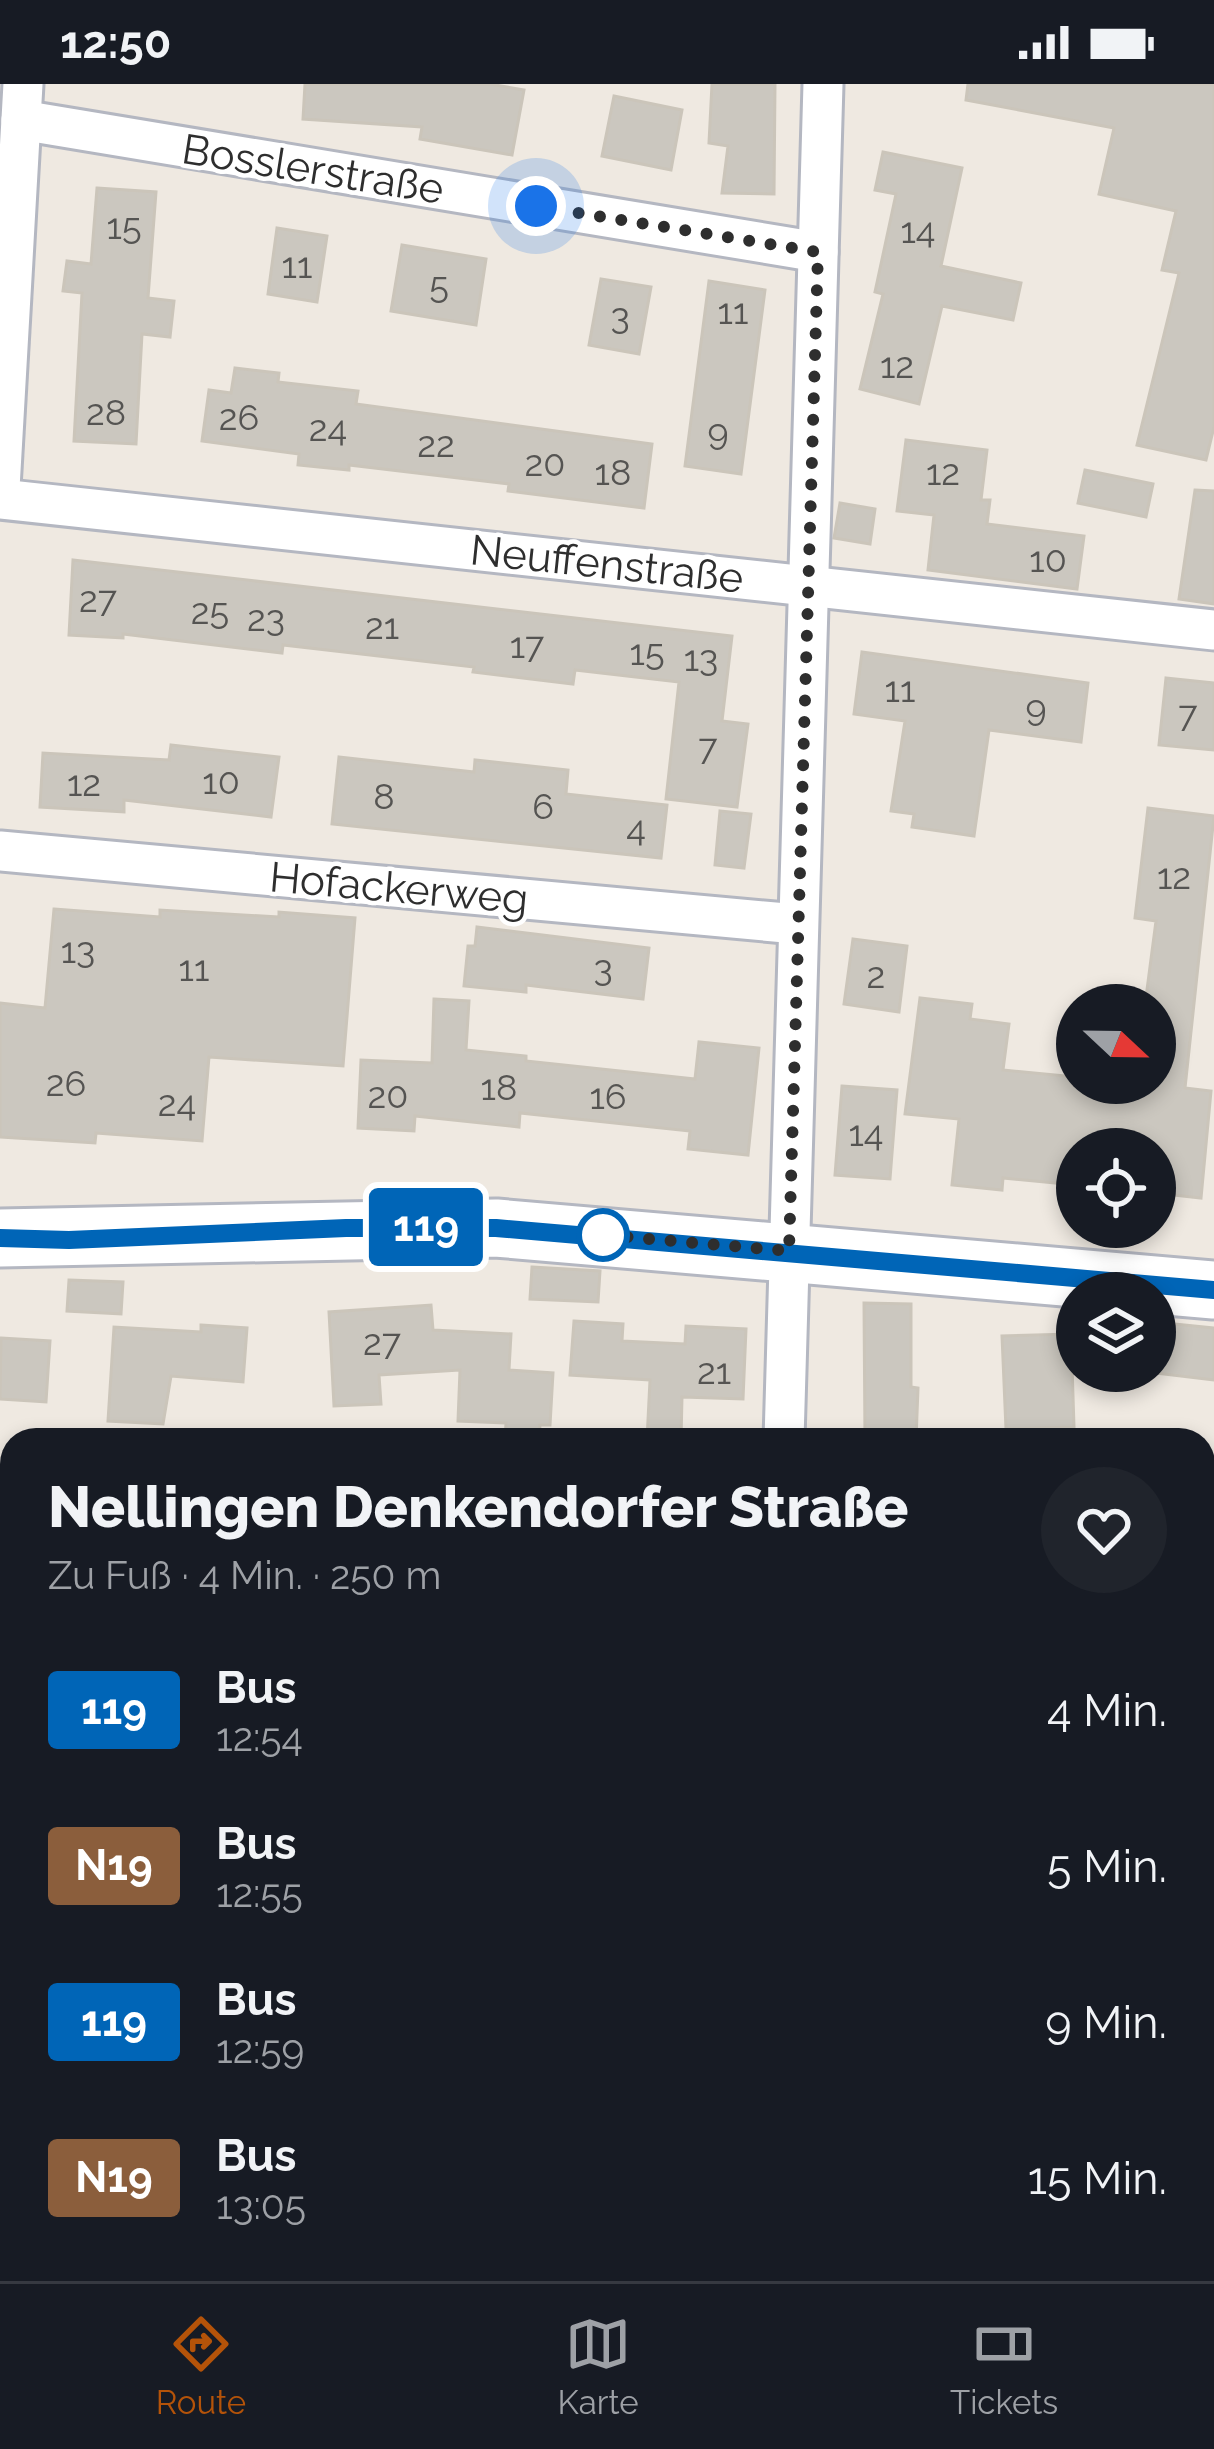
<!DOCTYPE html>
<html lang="de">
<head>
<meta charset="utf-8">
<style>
  :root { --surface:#171b24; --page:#20242c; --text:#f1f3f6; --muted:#9ea1a6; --line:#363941; --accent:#b45309 }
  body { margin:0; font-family:Raleway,sans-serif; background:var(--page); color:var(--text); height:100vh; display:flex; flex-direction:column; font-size:45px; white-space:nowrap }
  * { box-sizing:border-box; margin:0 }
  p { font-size:39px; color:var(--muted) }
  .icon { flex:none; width:66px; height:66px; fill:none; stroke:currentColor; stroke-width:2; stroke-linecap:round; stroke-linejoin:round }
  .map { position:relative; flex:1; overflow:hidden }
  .panel { position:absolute; left:0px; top:1344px; width:1215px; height:855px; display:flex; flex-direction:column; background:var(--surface); border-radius:36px 36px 0 0; box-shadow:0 6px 18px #0003 }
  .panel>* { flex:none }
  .badge { padding:0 24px; border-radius:9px; font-size:42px; line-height:78px }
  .needle { width:78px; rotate:112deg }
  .buttons { position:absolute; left:1056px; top:900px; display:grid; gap:24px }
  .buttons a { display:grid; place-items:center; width:120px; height:120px; border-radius:50%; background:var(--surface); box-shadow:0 6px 18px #0003; font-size:60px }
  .you { position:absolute; width:60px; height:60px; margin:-30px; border:9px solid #fff; border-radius:50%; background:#1a73e8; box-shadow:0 0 0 18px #1a73e833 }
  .map>.badge { position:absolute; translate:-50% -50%; box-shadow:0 0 0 6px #fff }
  .round { display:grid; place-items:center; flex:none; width:126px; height:126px; border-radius:63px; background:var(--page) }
  .summary { display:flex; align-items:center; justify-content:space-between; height:204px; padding:0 48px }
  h1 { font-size:57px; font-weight:800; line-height:90px }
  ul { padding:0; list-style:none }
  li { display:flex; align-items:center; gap:36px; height:156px; padding:0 48px }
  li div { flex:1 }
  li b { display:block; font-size:45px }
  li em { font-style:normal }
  li .badge { min-width:132px; font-weight:700; text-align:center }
  .status { display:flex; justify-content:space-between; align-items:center; height:84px; padding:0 60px; background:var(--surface); direction:ltr }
  .status svg { height:33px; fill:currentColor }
  .dock { display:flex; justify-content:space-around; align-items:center; height:168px; border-top:3px solid var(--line); background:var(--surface); font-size:33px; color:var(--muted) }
  .dock a { display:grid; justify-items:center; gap:6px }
  .dock .active { color:var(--accent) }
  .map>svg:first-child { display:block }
  .building { fill:#cbc7bf; stroke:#cbc5ba; stroke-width:3 }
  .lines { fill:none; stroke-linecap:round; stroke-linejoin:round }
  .street-casing { stroke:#b4b7c1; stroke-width:45 }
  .secondary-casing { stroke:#b4b7c1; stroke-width:63 }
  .street { stroke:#fff; stroke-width:39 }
  .secondary { stroke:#fff; stroke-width:57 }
  .line-casing { stroke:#fff; stroke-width:27 }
  .line { stroke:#0065b7; stroke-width:18 }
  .walk { stroke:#2e2e2e; stroke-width:12; stroke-dasharray:0 21.6 }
  .stop-dot { fill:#fff; stroke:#0065b7; stroke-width:6 }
  .labels { text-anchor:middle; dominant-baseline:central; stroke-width:9; stroke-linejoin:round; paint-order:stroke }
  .number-label { font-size:36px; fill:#555452 }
  .street-label { font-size:42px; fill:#2e2e2e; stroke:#fff }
</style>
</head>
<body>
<div class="status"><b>12:50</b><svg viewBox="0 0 49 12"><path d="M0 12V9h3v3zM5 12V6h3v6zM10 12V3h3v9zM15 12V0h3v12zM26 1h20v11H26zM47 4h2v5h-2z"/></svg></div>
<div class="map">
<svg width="1214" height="2197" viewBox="0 0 1214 2197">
  <rect width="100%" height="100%" fill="#efe9e1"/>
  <g class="building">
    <path d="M305 0H490L524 6 512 71 420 55 422 43 303 35Z"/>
    <path d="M712 0H775L774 110 722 109 728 62 709 59Z"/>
    <path d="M968 0H1214V343L1206 376 1137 361 1179 189 1162 186 1176 127 1099 110 1114 44 966 16Z"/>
    <path d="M614 12 682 26 671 86 602 72Z"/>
    <path d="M883 68 962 84 941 182 1021 199 1013 236 942 222 919 320 860 305 883 210 875 208 896 110 875 106Z"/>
    <path d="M97 104 156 108 148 214 174 217 170 253 142 250 136 360 74 357 82 209 63 207 67 177 91 180Z"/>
    <path d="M277 144 327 152 317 218 268 210Z"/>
    <path d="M402 161 486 175 476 241 391 227Z"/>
    <path d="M601 195 651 203 639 270 589 261Z"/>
    <path d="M709 197 765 206 741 390 685 382Z"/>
    <path d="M235 284 279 289 278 298 358 307 356 320 652 360 644 424 508 407 509 400 349 381V386L298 381 299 370 202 357 209 306 231 309Z"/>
    <path d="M906 356 987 366 981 416H990L987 440 1084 452 1077 505 928 486 934 431 897 427Z"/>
    <path d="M1085 386 1153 400 1146 433 1078 419Z"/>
    <path d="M1195 406 1214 407V520L1179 515Z"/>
    <path d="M840 419 875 425 870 460 834 454Z"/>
    <path d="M73 476 732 552 722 637 748 640 737 723 666 715 679 598 575 586 573 600 473 588 474 583 283 561 282 569 123 550V554L69 551Z"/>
    <path d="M862 568 1088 599 1081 658 989 646 974 752 912 743 914 730 891 727 905 637 854 630Z"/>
    <path d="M1166 594 1214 599V666L1159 661Z"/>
    <path d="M171 661 279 673 271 733 124 716V728L40 723 43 669 169 676Z"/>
    <path d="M339 673 474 688 475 676 568 686 566 710 667 721 661 774 332 740Z"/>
    <path d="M1148 724 1214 732 1185 1004 1211 1007 1201 1114 1155 1109V1065H1077V1101L1003 1094 1002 1106 952 1101 959 1035 905 1030 920 914 972 920 970 935 1009 940 1003 986 1077 993V999H1155V921H1145L1156 837 1135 834Z"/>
    <path d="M720 727 751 730 744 784 715 781Z"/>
    <path d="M54 825 160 833V826L279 833V828L355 834 343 982 209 973 202 1057 96 1049 95 1059 0 1053V919L45 924Z"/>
    <path d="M477 843 649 864 643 915 526 901V908L464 902 468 862H475Z"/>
    <path d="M853 855 907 862 899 928 844 920Z"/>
    <path d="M434 915 469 917 466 966 526 972V977L695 995 699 958 759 964 748 1071 688 1065 690 1047 520 1029 519 1043 415 1032 414 1047 358 1044 361 976 432 979Z"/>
    <path d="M842 1002 897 1006 890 1095 835 1091Z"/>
    <path d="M532 1183 600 1187 598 1218 530 1215Z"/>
    <path d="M69 1196 123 1198 121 1230 67 1227Z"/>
    <path d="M864 1219 911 1220V1303L918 1304 916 1356H865Z"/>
    <path d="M431 1221 433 1246 511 1250 509 1286 553 1289 550 1341H540L539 1356H505L506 1339 458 1337 460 1286 379 1291 381 1320 334 1322 329 1228Z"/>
    <path d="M574 1237 623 1240 622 1257 685 1260 686 1242 746 1245 743 1315 682 1313 681 1356H647L650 1296 570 1291Z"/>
    <path d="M1155 1238 1214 1244V1296L1155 1289Z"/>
    <path d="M201 1241 247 1244 243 1298 171 1292 163 1340 108 1337 114 1243 201 1248Z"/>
    <path d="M1071 1250 1074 1343 1006 1345 1002 1252Z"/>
    <path d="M1 1254 50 1257 46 1318 0 1315Z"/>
  </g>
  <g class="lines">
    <defs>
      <g id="street">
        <path d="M21 36 818 168"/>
        <path d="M0 404 23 0"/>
        <path d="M0 415 1214 546"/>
        <path d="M0 767 797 840"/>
        <path d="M784 1356 823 0"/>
        <path d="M0 1670 12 1671"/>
        <path d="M1203 1772 1214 1773"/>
        <path d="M1203 2095H1214"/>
        <path d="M0 2157 12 2158"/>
        <path d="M559 2187 772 2188"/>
        <path d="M187 2197V2187"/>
        <path d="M486 2197 487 2187"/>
      </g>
      <path id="secondary" d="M0 1154 496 1144 1214 1206"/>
    </defs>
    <use href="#street" class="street-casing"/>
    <use href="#secondary" class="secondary-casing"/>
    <use href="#street" class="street"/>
    <use href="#secondary" class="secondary"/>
  </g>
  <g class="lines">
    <defs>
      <path id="line" d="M0 1154 69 1156 346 1144H496L1214 1206"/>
    </defs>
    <use href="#line" class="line-casing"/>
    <use href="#line" class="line"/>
    <path class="walk" d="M536 122 818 168 789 1167 603 1151"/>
  </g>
  <circle class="stop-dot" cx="603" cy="1151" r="24"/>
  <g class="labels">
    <g class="number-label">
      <text x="124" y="142">15</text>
      <text x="918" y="146">14</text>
      <text x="297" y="181">11</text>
      <text x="439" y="201">5</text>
      <text x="733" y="227">11</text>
      <text x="620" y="232">3</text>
      <text x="897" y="281">12</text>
      <text x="106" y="328">28</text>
      <text x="239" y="333">26</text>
      <text x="328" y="344">24</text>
      <text x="718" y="347">9</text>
      <text x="436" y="360">22</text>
      <text x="545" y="379">20</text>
      <text x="613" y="388">18</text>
      <text x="943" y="388">12</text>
      <text x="1048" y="475">10</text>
      <text x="98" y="515">27</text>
      <text x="210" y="527">25</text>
      <text x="266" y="534">23</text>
      <text x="382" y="542">21</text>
      <text x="527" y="561">17</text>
      <text x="647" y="568">15</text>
      <text x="701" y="574">13</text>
      <text x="900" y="605">11</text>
      <text x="1036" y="623">9</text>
      <text x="1188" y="630">7</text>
      <text x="708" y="663">7</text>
      <text x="221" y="697">10</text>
      <text x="84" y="699">12</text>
      <text x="384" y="712">8</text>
      <text x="543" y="722">6</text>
      <text x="636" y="744">4</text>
      <text x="1174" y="792">12</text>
      <text x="78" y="866">13</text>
      <text x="194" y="884">11</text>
      <text x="603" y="884">3</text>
      <text x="876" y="891">2</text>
      <text x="66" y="999">26</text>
      <text x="499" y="1003">18</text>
      <text x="388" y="1011">20</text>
      <text x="608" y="1012">16</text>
      <text x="177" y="1019">24</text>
      <text x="866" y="1049">14</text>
      <text x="382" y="1258">27</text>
      <text x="714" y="1287">21</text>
    </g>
    <g class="street-label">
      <text transform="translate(313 85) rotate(9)">Bosslerstraße</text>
      <text transform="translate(607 480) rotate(6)">Neuffenstraße</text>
      <text transform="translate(399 804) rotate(5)">Hofackerweg</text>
    </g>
  </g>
</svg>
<div class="buttons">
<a><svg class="needle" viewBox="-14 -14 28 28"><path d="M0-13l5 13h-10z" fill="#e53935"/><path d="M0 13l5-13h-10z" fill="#9ea1a6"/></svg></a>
<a><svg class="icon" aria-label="locate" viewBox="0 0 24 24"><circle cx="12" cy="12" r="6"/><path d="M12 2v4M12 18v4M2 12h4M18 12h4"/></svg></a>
<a><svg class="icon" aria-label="layers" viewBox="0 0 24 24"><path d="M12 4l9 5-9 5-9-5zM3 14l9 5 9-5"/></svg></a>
</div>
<div class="you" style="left:536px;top:122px"></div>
<b class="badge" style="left:426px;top:1143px;background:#0065b7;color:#fff">119</b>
<section class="panel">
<div class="summary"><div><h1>Nellingen Denkendorfer Straße</h1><p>Zu Fuß · 4 Min. · 250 m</p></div><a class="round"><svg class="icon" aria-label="heart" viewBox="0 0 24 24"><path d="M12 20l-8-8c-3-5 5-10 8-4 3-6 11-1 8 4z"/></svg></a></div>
<ul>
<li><span class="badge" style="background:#0065b7;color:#fff">119</span><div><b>Bus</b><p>12:54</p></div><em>4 Min.</em></li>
<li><span class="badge" style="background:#8b5e3c;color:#fff">N19</span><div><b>Bus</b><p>12:55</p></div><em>5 Min.</em></li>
<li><span class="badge" style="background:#0065b7;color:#fff">119</span><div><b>Bus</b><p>12:59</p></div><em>9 Min.</em></li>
<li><span class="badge" style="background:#8b5e3c;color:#fff">N19</span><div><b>Bus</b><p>13:05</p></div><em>15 Min.</em></li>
</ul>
</section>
</div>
<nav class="dock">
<a class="active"><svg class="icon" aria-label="directions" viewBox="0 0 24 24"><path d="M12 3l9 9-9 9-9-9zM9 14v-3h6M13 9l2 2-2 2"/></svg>Route</a>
<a><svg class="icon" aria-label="map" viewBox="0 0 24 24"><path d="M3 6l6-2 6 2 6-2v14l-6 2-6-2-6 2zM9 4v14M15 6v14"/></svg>Karte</a>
<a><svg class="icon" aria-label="tickets" viewBox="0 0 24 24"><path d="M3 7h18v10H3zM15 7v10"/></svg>Tickets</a>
</nav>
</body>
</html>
